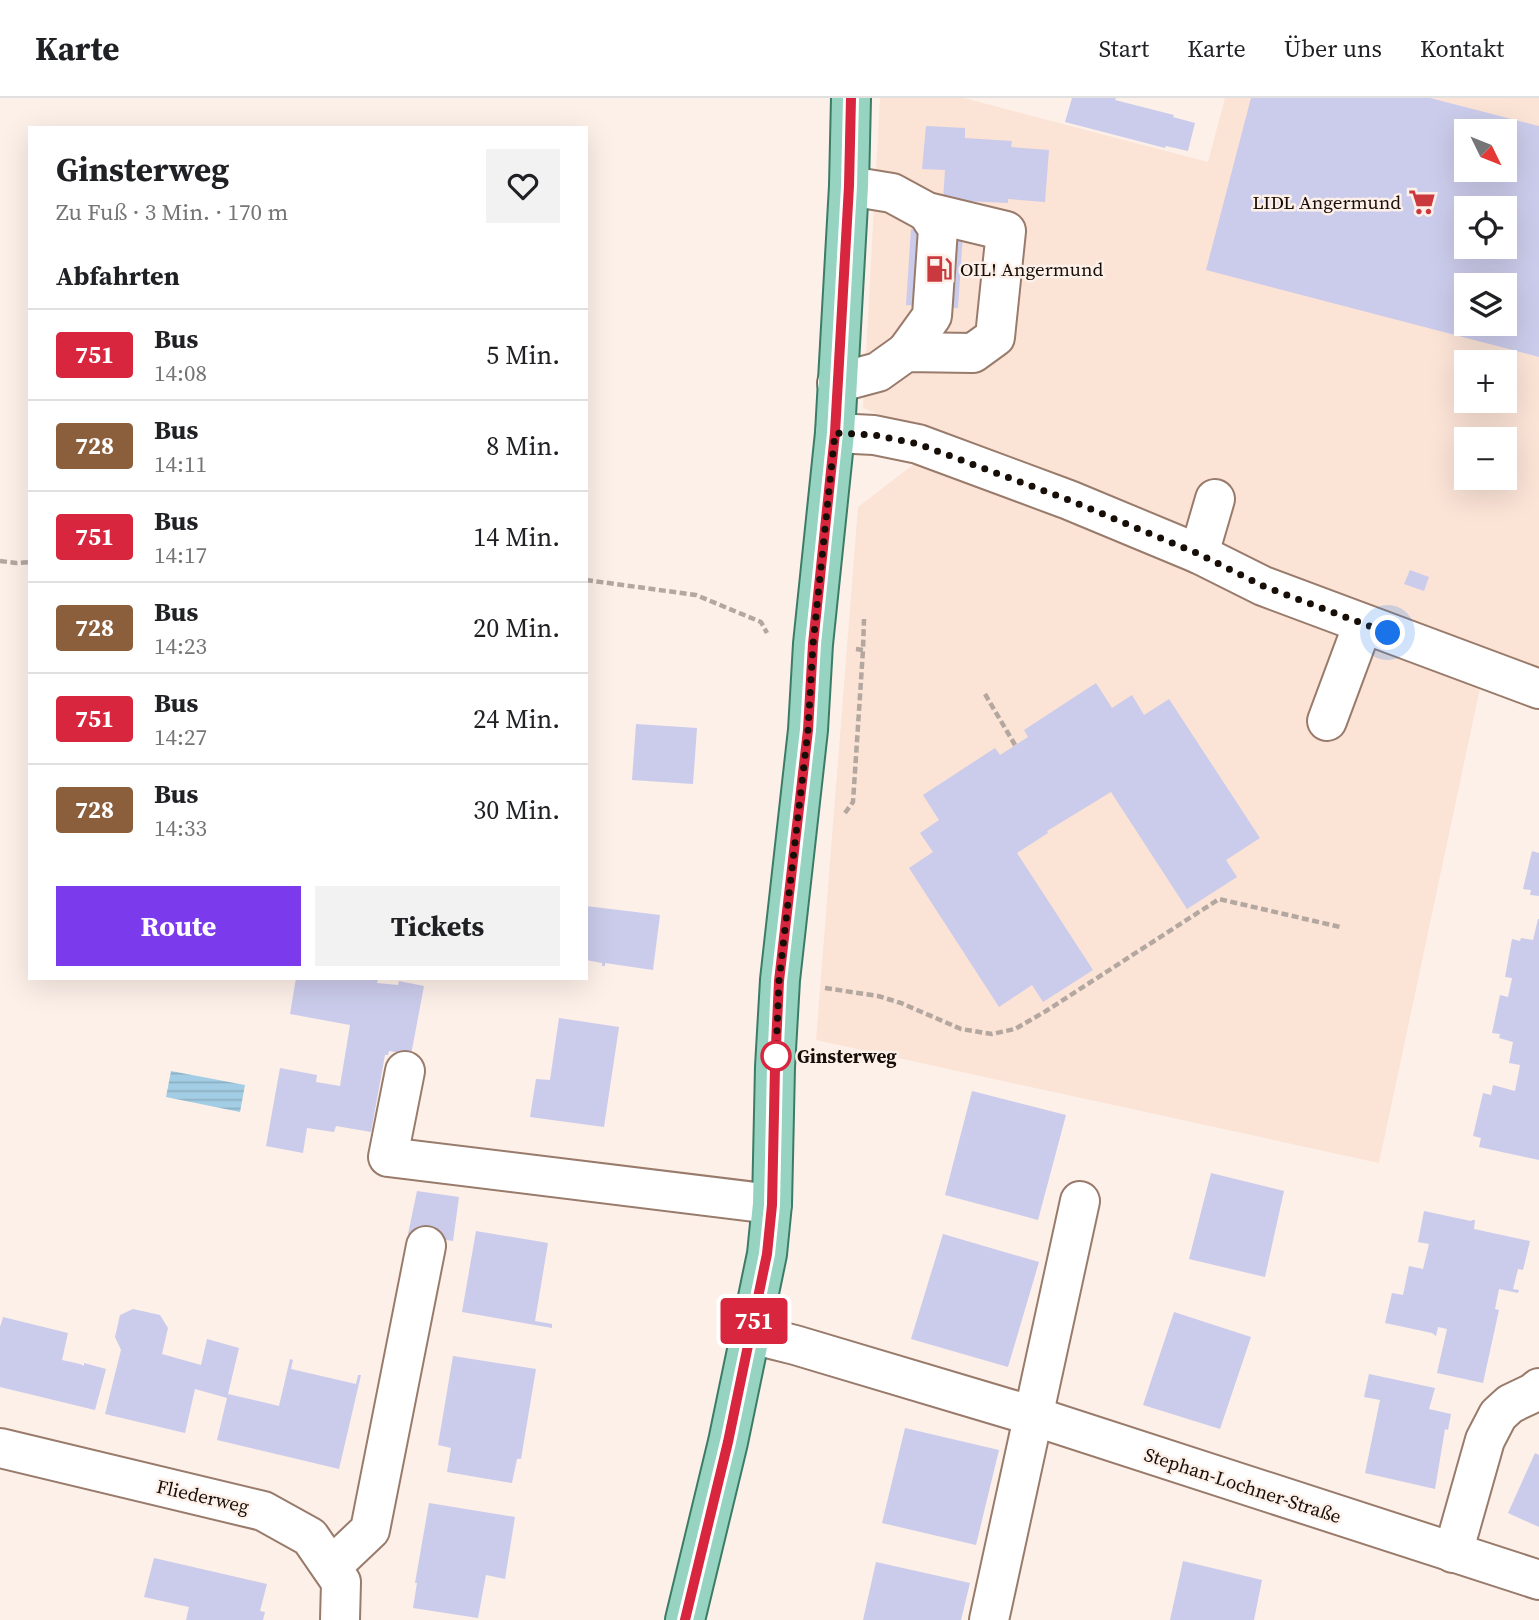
<!DOCTYPE html>
<html lang="de">
<head>
<meta charset="utf-8">
<style>
  :root { --surface:#fff; --page:#f2f2f2; --text:#202124; --muted:#757577; --line:#e0e0e0; --accent:#7c3aed }
  body { margin:0; font-family:"Source Serif 4",serif; background:var(--page); color:var(--text); height:100vh; display:flex; flex-direction:column; font-size:26px; white-space:nowrap }
  * { box-sizing:border-box; margin:0 }
  p { font-size:23px; color:var(--muted) }
  .icon { flex:none; width:38px; height:38px; fill:none; stroke:currentColor; stroke-width:2; stroke-linecap:round; stroke-linejoin:round }
  .map { position:relative; flex:1; overflow:hidden }
  .details { position:absolute; left:28px; top:28px; width:560px; height:854px; display:flex; flex-direction:column; background:var(--surface); border-radius:0px; box-shadow:0 7px 28px #0002 }
  .details>* { flex:none }
  .badge { padding:0 14px; border-radius:5px; font-size:24px; line-height:46px }
  .needle { width:46px; rotate:133deg }
  .buttons { position:absolute; left:1454px; top:21px; display:grid; gap:14px }
  .buttons a { display:grid; place-items:center; width:63px; height:63px; border-radius:0px; background:var(--surface); box-shadow:0 7px 28px #0002; font-size:35px }
  .you { position:absolute; width:35px; height:35px; margin:-18px; border:5px solid #fff; border-radius:50%; background:#1a73e8; box-shadow:0 0 0 10px #1a73e833 }
  .map>.badge { position:absolute; translate:-50% -50%; box-shadow:0 0 0 4px #fff }
  h2 { padding:0 28px; font-size:26px; line-height:63px }
  .round { display:grid; place-items:center; flex:none; width:74px; height:74px; border-radius:0px; background:var(--page) }
  .head { display:flex; align-items:center; justify-content:space-between; height:119px; padding:0 28px }
  h1 { font-size:33px; font-weight:700; line-height:52px }
  .action { display:flex; gap:14px; margin-top:auto; padding:14px 28px }
  .action a { flex:1; height:80px; border-radius:0px; background:var(--accent); color:#fff; font-size:28px; font-weight:700; line-height:80px; text-align:center }
  .action a+a { background:var(--page); color:var(--text) }
  ul { padding:0; list-style:none }
  li { display:flex; align-items:center; gap:21px; height:91px; padding:0 28px; border-top:2px solid var(--line) }
  li div { flex:1 }
  li b { display:block; font-size:26px }
  li em { font-style:normal }
  li .badge { min-width:77px; font-weight:700; text-align:center }
  header { display:flex; align-items:center; gap:42px; box-sizing:border-box; height:98px; padding:0 35px; background:var(--surface); border-bottom:2px solid var(--line) }
  header strong { font-size:33px }
  nav { display:flex; gap:38px; margin-inline-start:auto; font-size:24px }
  .map>svg:first-child { display:block }
  .built { fill:#fbe3d6; fill-rule:evenodd }
  .water { fill:url(#water-rules) }
  .building { fill:#cbcbeb; fill-rule:evenodd }
  .lines { fill:none; stroke-linecap:round; stroke-linejoin:round }
  .minor-casing { stroke:#997b6b; stroke-width:42 }
  .major-casing { stroke:#3c7c66; stroke-width:42 }
  .path { stroke:#b3a7a0; stroke-width:4.5; stroke-dasharray:7 3.5; stroke-linecap:butt }
  .minor { stroke:#fff; stroke-width:38 }
  .major { stroke:#96d4c1; stroke-width:38 }
  .line-casing { stroke:#fff; stroke-width:16 }
  .line { stroke:#d7263d; stroke-width:10 }
  .walk { stroke:#180e08; stroke-width:7; stroke-dasharray:0 12.6 }
  .stop-dot { fill:#fff; stroke:#d7263d; stroke-width:3.5 }
  .labels { text-anchor:middle; dominant-baseline:central; stroke-width:5; stroke-linejoin:round; paint-order:stroke }
  .poi-label { font-size:19px; fill:#180e08; stroke:#fdf0e9; text-anchor:end }
  .stop-label { font-size:19px; font-weight:bold; fill:#180e08; stroke:#fdf0e9; text-anchor:start }
  .street-label { font-size:19px; fill:#180e08; stroke:#fdf0e9 }
</style>
</head>
<body>
<header>
<strong>Karte</strong>
<nav><a>Start</a><a>Karte</a><a>Über uns</a><a>Kontakt</a></nav>
</header>
<div class="map">
<svg width="1539" height="1522" viewBox="0 0 1539 1522">
  <defs>
    <pattern id="water-rules" width="6" height="5" patternUnits="userSpaceOnUse" patternTransform="scale(1.75)"><rect width="6" height="5" fill="#a3cde4"/><path d="M0 2.5h6" fill="none" stroke="#8cafc2"/></pattern>
  </defs>
  <rect width="100%" height="100%" fill="#fdf0e9"/>
  <g class="built">
    <path d="M880 0H964L1208 64 1225 0H1539V584L863 310ZM1466 33H1505V72H1466ZM1466 110H1505V149H1466ZM1466 187H1505V226H1466ZM1466 264H1505V303H1466ZM1466 341H1505V380H1466Z"/>
    <path d="M927 356 1483 576 1379 1065 816 942 858 409Z"/>
  </g>
  <path class="water" d="M171 973 245 987 240 1014 166 999Z"/>
  <g class="building">
    <path d="M1072 0H1116L1115 2 1174 17 1173 19 1195 25 1188 53 1166 48 1165 50 1065 24Z"/>
    <path d="M1251 0H1430L1539 28V259L1206 172ZM1466 33H1505V72H1466ZM1466 110H1505V149H1466ZM1466 187H1505V226H1466Z"/>
    <path d="M926 28 965 30V40L1012 43 1011 49 1049 52 1045 104 1008 101V105L943 102 945 72 922 71Z"/>
    <path d="M911 131 963 135 958 210 906 207Z"/>
    <path d="M1410 472 1429 479 1424 493 1404 486Z"/>
    <path d="M1096 585 1112 610 1132 597 1144 617 1169 601 1260 740 1226 762 1237 779 1187 811 1111 694 1047 733 1048 735 1017 755 1093 872 1043 904 1032 887 999 909 909 770 933 754 920 735 939 722 923 697 995 650 1000 657 1028 639 1024 632Z"/>
    <path d="M636 626 697 630 693 686 632 682Z"/>
    <path d="M1532 753 1539 755V798L1530 797 1531 792 1523 791Z"/>
    <path d="M586 808 660 817 653 872 605 865V868H602V865L586 862Z"/>
    <path d="M1538 821H1539V1062L1479 1049 1481 1040 1473 1038 1483 995 1491 997 1493 987 1515 993 1520 967 1509 965 1513 944 1499 940 1500 936 1492 935 1500 897 1508 899 1512 880 1505 879 1512 841 1520 843 1521 840 1533 842Z"/>
    <path d="M296 880H373L378 881 377 885 398 887 399 883 424 888 411 957 389 953 388 957H385L371 1034 336 1028 334 1034 307 1030 303 1055 266 1048 280 970 317 977 316 984 340 988 350 927 290 916Z"/>
    <path d="M559 920 619 929 604 1029 530 1019 536 981 550 982Z"/>
    <path d="M972 993 1066 1017 1038 1122 945 1097Z"/>
    <path d="M1211 1075 1284 1093 1265 1179 1189 1161Z"/>
    <path d="M417 1093 459 1099 453 1143 408 1136Z"/>
    <path d="M1424 1113 1471 1123 1472 1122H1475L1474 1131 1530 1143 1523 1172 1518 1171 1513 1191 1519 1192 1518 1195 1499 1191 1495 1211 1499 1212 1483 1285 1437 1275 1447 1231 1438 1229 1436 1238 1432 1235 1385 1225 1392 1195 1403 1197 1409 1168 1423 1171 1429 1146 1418 1144Z"/>
    <path d="M476 1133 548 1145 535 1223 552 1226V1230L462 1214Z"/>
    <path d="M943 1136 1039 1164 1008 1269 911 1241Z"/>
    <path d="M133 1211 160 1217 168 1230 162 1256 201 1267 207 1241 239 1250 228 1296 279 1308 290 1261 293 1262 291 1271 356 1286 358 1277H361L339 1371 217 1342 227 1300 195 1291 185 1335 105 1316 121 1252 115 1239 120 1217Z"/>
    <path d="M1174 1214 1251 1239 1220 1331 1143 1307Z"/>
    <path d="M3 1219 68 1235 62 1262 80 1266 84 1268V1265L106 1271 95 1312 0 1289V1229Z"/>
    <path d="M453 1258 536 1271 521 1361H517L512 1385 447 1374 451 1350 438 1347Z"/>
    <path d="M1369 1276 1435 1290 1429 1311 1451 1316 1448 1332 1445 1331 1435 1391 1365 1375 1380 1302 1364 1299Z"/>
    <path d="M905 1330 999 1352 976 1447 882 1425Z"/>
    <path d="M1535 1355 1539 1357V1429L1508 1415Z"/>
    <path d="M429 1405 515 1419 505 1481 486 1477 478 1520 413 1510 417 1485H415Z"/>
    <path d="M154 1460 267 1486 260 1513 265 1514 263 1522H186L189 1509 144 1499Z"/>
    <path d="M1183 1463 1262 1482 1254 1522H1170Z"/>
    <path d="M876 1464 970 1485 961 1522H863Z"/>
  </g>
  <g class="lines">
    <defs>
      <g id="minor">
        <path d="M906 254 932 218 938 131 927 114"/>
        <path d="M837 285 878 274 906 254 973 255 995 239 1006 133 927 114 892 95 849 88"/>
        <path d="M835 335 874 337 918 346 1069 402 1199 456 1263 488 1539 591"/>
        <path d="M1199 456 1215 401"/>
        <path d="M1327 623 1363 526"/>
        <path d="M405 973 388 1059 772 1106"/>
        <path d="M751 1236 795 1247 1033 1318 1539 1482"/>
        <path d="M0 1350 263 1413 310 1439 341 1484 340 1522"/>
        <path d="M1453 1455 1485 1342 1498 1317 1510 1306 1533 1295 1539 1290"/>
        <path d="M331 1469 370 1432 426 1148"/>
        <path d="M989 1522 1080 1103"/>
      </g>
      <path id="major" d="M685 1522 728 1344 767 1156 772 1106 775 969 780 882 808 632 813 546 835 335 849 88 851 0"/>
    </defs>
    <use href="#minor" class="minor-casing"/>
    <use href="#major" class="major-casing"/>
    <g class="path">
      <path d="M0 463 16 465 30 464"/>
      <path d="M586 482 696 497 761 524 767 535"/>
      <path d="M856 551 863 552 864 521"/>
      <path d="M985 596 1015 647"/>
      <path d="M845 715 853 704 863 552"/>
      <path d="M825 890 878 898 901 905 961 931 992 936 1015 931 1046 913 1219 801 1340 829"/>
    </g>
    <use href="#minor" class="minor"/>
    <use href="#major" class="major"/>
  </g>
  <g class="lines">
    <defs>
      <path id="line" d="M685 1522 728 1344 767 1156 772 1107 775 969 779 883 808 632 813 546 835 335 849 88 851 0"/>
    </defs>
    <use href="#line" class="line-casing"/>
    <use href="#line" class="line"/>
    <path class="walk" d="M776 958 779 883 808 632 813 546 835 335 874 337 918 346 1069 402 1199 456 1263 488 1388 535"/>
  </g>
  <defs>
    <symbol id="supermarket-bare" viewBox="-9 -9 18 18"><path d="M-6-5.5h2.5l.6 2H6L4.5 2H-2.5L-4.4-4H-6ZM-1.5 3.2a1.3 1.3 0 1 0 .1 0ZM3 3.2a1.3 1.3 0 1 0 .1 0Z" fill="#c9393e" stroke="#fdf0e9" stroke-width="2.5" paint-order="stroke"/></symbol>
    <symbol id="fuel-bare" viewBox="-9 -9 18 18"><path d="M-5.5-6h7V0h2V4h1.3V-2.5L3-4.5l.8-.8L6-3V5H2.5V1h-1V6h-7ZM-4.2-4.7v3.2H.2V-4.7Z" fill="#c9393e" stroke="#fdf0e9" stroke-width="2.5" paint-order="stroke"/></symbol>
  </defs>
  <g fill-rule="evenodd">
    <use href="#supermarket-bare" x="1403" y="85" width="38" height="38"/>
    <use href="#fuel-bare" x="920" y="152" width="38" height="38"/>
  </g>
  <circle class="stop-dot" cx="776" cy="958" r="14"/>
  <g class="labels">
    <g class="poi-label">
      <text x="1401" y="104">LIDL Angermund</text>
      <text x="960" y="171" text-anchor="start">OIL! Angermund</text>
    </g>
    <g class="stop-label">
      <text x="797" y="958">Ginsterweg</text>
    </g>
    <g class="street-label">
      <text transform="translate(1243 1387) rotate(18)">Stephan-Lochner-Straße</text>
      <text transform="translate(203 1398) rotate(13)">Fliederweg</text>
    </g>
  </g>
</svg>
<div class="buttons">
<a><svg class="needle" viewBox="-14 -14 28 28"><path d="M0-13l5 13h-10z" fill="#e53935"/><path d="M0 13l5-13h-10z" fill="#757577"/></svg></a>
<a><svg class="icon" aria-label="locate" viewBox="0 0 24 24"><circle cx="12" cy="12" r="6"/><path d="M12 2v4M12 18v4M2 12h4M18 12h4"/></svg></a>
<a><svg class="icon" aria-label="layers" viewBox="0 0 24 24"><path d="M12 4l9 5-9 5-9-5zM3 14l9 5 9-5"/></svg></a>
<a>+</a>
<a>−</a>
</div>
<div class="you" style="left:1388px;top:535px"></div>
<b class="badge" style="left:754px;top:1223px;background:#d7263d;color:#fff">751</b>
<section class="details">
<div class="head"><div><h1>Ginsterweg</h1><p>Zu Fuß · 3 Min. · 170 m</p></div><a class="round"><svg class="icon" aria-label="heart" viewBox="0 0 24 24"><path d="M12 20l-8-8c-3-5 5-10 8-4 3-6 11-1 8 4z"/></svg></a></div>
<h2>Abfahrten</h2>
<ul>
<li><span class="badge" style="background:#d7263d;color:#fff">751</span><div><b>Bus</b><p>14:08</p></div><em>5 Min.</em></li>
<li><span class="badge" style="background:#8b5e3c;color:#fff">728</span><div><b>Bus</b><p>14:11</p></div><em>8 Min.</em></li>
<li><span class="badge" style="background:#d7263d;color:#fff">751</span><div><b>Bus</b><p>14:17</p></div><em>14 Min.</em></li>
<li><span class="badge" style="background:#8b5e3c;color:#fff">728</span><div><b>Bus</b><p>14:23</p></div><em>20 Min.</em></li>
<li><span class="badge" style="background:#d7263d;color:#fff">751</span><div><b>Bus</b><p>14:27</p></div><em>24 Min.</em></li>
<li><span class="badge" style="background:#8b5e3c;color:#fff">728</span><div><b>Bus</b><p>14:33</p></div><em>30 Min.</em></li>
</ul>
<div class="action"><a>Route</a><a>Tickets</a></div>
</section>
</div>
</body>
</html>
